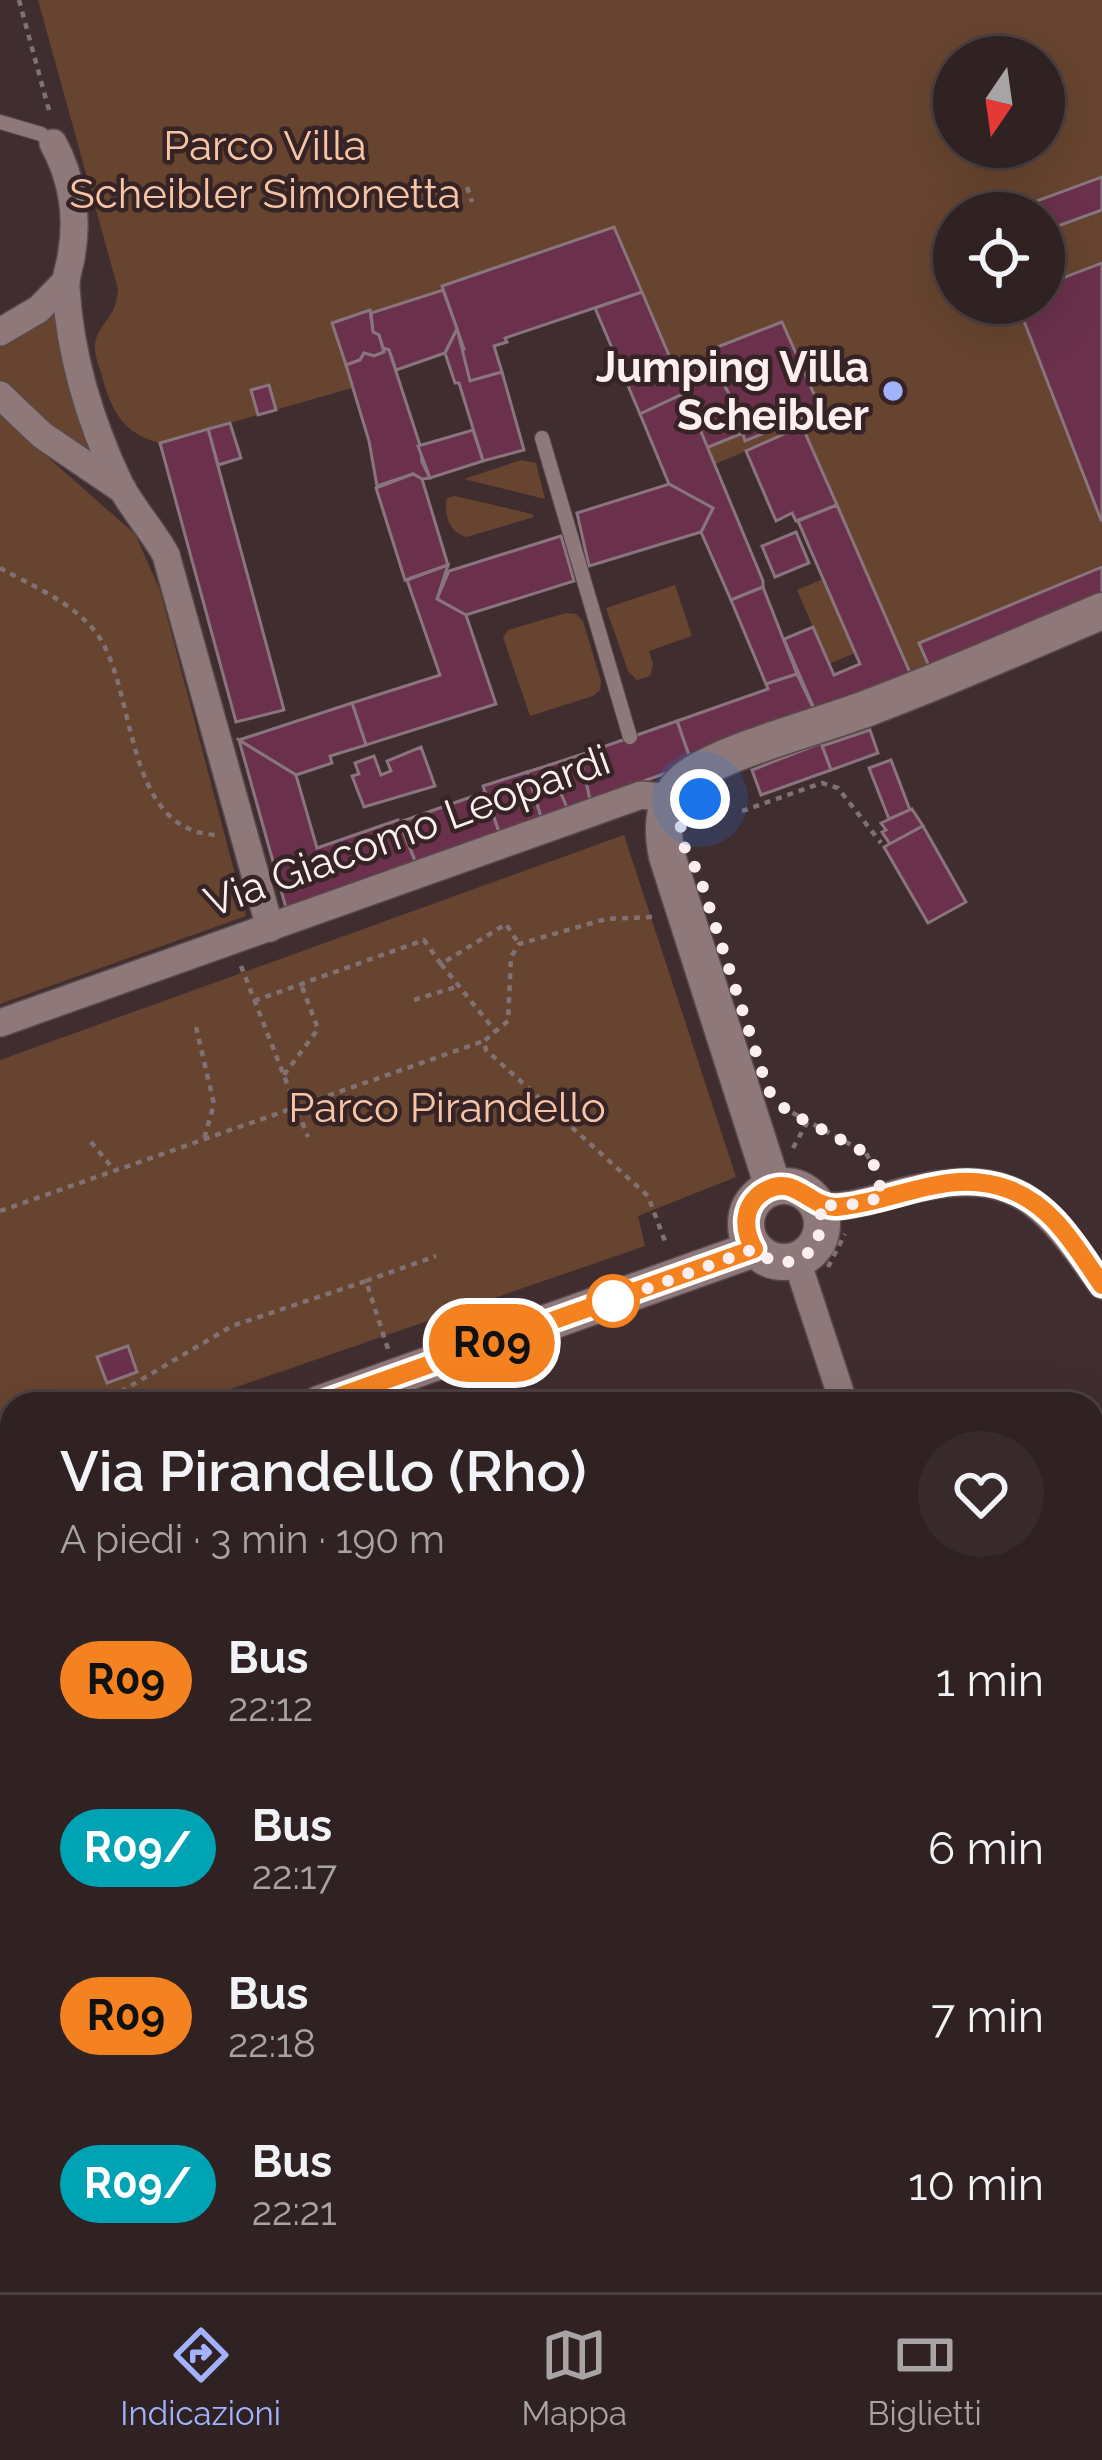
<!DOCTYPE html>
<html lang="it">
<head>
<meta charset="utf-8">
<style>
  :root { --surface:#302223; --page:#382a2b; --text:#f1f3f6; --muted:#a8a4a6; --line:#4b3f41; --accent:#a2b2fd }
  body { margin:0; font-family:Raleway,sans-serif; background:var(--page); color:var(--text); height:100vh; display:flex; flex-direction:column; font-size:45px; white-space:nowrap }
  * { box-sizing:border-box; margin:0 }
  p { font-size:39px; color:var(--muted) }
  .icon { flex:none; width:66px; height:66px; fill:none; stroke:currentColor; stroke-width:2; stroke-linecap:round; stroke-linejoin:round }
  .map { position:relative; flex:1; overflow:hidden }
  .details { position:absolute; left:0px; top:1392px; width:1104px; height:900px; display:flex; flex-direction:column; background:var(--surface); border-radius:36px 36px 0 0; box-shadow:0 12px 48px #0002,0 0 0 3px var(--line) }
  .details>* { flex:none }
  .badge { padding:0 24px; border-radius:39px; font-size:42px; line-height:78px }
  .needle { width:78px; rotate:193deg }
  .buttons { position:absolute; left:933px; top:36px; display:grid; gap:24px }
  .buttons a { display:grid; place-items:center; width:132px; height:132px; border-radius:50%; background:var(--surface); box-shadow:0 12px 48px #0002,0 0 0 3px var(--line); font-size:60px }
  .you { position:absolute; width:60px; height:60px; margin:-30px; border:9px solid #fff; border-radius:50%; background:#1a73e8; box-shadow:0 0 0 18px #1a73e833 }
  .map>.badge { position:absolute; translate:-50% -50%; box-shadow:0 0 0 6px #fff }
  .round { display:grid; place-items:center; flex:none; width:126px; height:126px; border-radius:63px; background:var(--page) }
  .overview { display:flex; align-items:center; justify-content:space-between; height:204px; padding:0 60px }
  h1 { font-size:57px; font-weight:600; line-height:90px }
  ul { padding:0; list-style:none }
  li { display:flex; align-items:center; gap:36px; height:168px; padding:0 60px }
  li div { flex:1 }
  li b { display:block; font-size:45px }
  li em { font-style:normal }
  li .badge { min-width:132px; font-weight:700; text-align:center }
  .menu { display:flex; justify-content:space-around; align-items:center; height:168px; border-top:3px solid var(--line); background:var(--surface); font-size:33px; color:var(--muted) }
  .menu a { display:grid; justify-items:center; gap:6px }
  .menu .on { color:var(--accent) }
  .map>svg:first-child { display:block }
  .green { fill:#67442f; fill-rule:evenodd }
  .building { fill:#6b314c; stroke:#89757d; stroke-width:3 }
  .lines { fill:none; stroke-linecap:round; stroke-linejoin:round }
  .lane-casing { stroke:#59494b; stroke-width:16 }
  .street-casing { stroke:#59494b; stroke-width:30 }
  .secondary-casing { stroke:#59494b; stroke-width:39 }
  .path { stroke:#827173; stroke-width:4.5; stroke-dasharray:6 6; stroke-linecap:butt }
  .lane { stroke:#8e787a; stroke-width:14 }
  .street { stroke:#8e787a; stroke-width:27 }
  .secondary { stroke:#8e787a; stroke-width:36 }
  .line-casing { stroke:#fff; stroke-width:27 }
  .line { stroke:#f58220; stroke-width:18 }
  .walk { stroke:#fceff0; stroke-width:12; stroke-dasharray:0 21.6 }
  .poi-dot { fill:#a2b2fd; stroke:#352325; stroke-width:4.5 }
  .stop-dot { fill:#fff; stroke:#f58220; stroke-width:6 }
  .labels { text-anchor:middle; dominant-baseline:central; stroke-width:9; stroke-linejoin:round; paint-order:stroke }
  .park-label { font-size:42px; fill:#f7c4a6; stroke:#352325 }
  .poi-label { font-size:42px; font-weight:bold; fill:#fceff0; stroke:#352325; text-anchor:end }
  .street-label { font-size:42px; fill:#fceff0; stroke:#352325 }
</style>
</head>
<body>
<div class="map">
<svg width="1102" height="2292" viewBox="0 0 1102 2292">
  <rect width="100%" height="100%" fill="#402d2f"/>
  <g class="green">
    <path d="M38 0H1102V594L910 675 802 427 713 465 614 227 442 286 443 290 332 323 352 388 160 443C123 434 111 410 102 376 99 365 92 351 96 339 103 318 116 318 118 289ZM954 57H1044V147H954ZM954 213H1044V303H954Z"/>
    <path d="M61 296 101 467 0 382V343Z"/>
    <path d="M0 415 135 534 160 590 246 916 0 1004Z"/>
    <path d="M521 460 536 463 545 499 464 479Z"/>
    <path d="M455 496 532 514 534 517 467 537C450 534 443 514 447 498Z"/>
    <path d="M823 579 855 653 829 664 797 590Z"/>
    <path d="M675 585 692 636 649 651 653 664 650 676 637 680 628 671 606 608Z"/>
    <path d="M566 613 576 614 583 621 601 681 600 690 593 696 530 716 503 637 508 630Z"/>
    <path d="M624 835 736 1177 638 1216 645 1246 187 1404H12V1464L0 1468V1060Z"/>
  </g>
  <g class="building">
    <path d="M1102 177V210L1044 231V213H1013L1012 210Z"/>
    <path d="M614 227 642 292 505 338 507 342 494 346 502 372 470 381 461 353 464 349 442 286Z"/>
    <path d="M1102 263V519L1101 520 1017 303H1044V285Z"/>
    <path d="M443 290 457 329 445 353 396 370 389 350 383 348 379 335 373 332 371 313Z"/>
    <path d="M642 292 685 393 640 414 595 308Z"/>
    <path d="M370 310 373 332 379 335 384 352 374 356 364 353 360 360 346 365 332 323Z"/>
    <path d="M782 322 821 410 745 441 734 403 719 376 716 377 707 351Z"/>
    <path d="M457 329 470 381 502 372 524 450 483 461 459 383H455L445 353Z"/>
    <path d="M383 348 389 350 420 445 422 462 430 478 422 479 413 474 377 486 369 441 346 365 360 360 364 353 374 356 384 352Z"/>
    <path d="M719 376 734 403 743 433 706 448 683 388Z"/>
    <path d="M269 385 276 410 258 415 251 390Z"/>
    <path d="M685 393 763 581V587L731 600 701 532 713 508 669 484 640 414Z"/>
    <path d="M230 423 241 458 218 465 208 429Z"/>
    <path d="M802 426 837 505 796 521 792 513 776 521 746 451Z"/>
    <path d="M208 429 284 710 236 722 160 443Z"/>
    <path d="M473 430 483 461 430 478 418 446Z"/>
    <path d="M413 474 422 479 448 565 405 580 376 488Z"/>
    <path d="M669 484 713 508 701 532 589 566 577 513Z"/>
    <path d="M837 505 914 682 819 720 784 639 813 627 834 675 860 664 798 521Z"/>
    <path d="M796 532 809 563 775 577 762 546Z"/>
    <path d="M561 536 574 581 466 615 437 599 449 571Z"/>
    <path d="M448 565 437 599 466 615 496 704 366 745 352 703 440 675 407 580Z"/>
    <path d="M1102 567V594L929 666 919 643Z"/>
    <path d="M763 587 797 674 766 684 731 600Z"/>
    <path d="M797 674 819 720 692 764 677 721 768 689 766 684Z"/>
    <path d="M352 703 366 745 330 756 332 763 296 775 239 740Z"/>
    <path d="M677 721 692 764 590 800 580 755Z"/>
    <path d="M870 730 878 753 831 770 822 746Z"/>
    <path d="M239 740 296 775 317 848 398 820 416 863 286 908Z"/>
    <path d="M821 743 831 770 761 795 752 770Z"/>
    <path d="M421 747 435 786 364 807 352 776 359 774 355 763 374 756 381 775 391 771 387 761Z"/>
    <path d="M580 755 590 800 567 808 549 765Z"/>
    <path d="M891 760 910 810 889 819 869 768Z"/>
    <path d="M549 765 567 808 541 817 527 772Z"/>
    <path d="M527 772 541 817 499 832 483 786Z"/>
    <path d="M485 792 499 832 416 863 400 822Z"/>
    <path d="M912 809 923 826 890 844 882 832 886 830 881 823Z"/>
    <path d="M923 826 966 902 928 923 884 847Z"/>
    <path d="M128 1346 137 1372 107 1383 97 1357Z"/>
    <path d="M0 1833 8 1836 2 1857 12 1859V1909L0 1906Z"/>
    <path d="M0 2162 12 2165V2237L0 2275Z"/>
    <path d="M162 2280H245L241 2292H158Z"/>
    <path d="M423 2280H491L497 2292H430Z"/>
  </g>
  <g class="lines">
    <defs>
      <g id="lane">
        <path d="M0 122 41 134 53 143"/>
        <path d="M542 438 630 737"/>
        <path d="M0 1778 12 1781"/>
        <path d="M1092 2009 1102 2006"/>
      </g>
      <g id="street">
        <path d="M53 143C71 176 78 214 72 251 71 264 65 275 66 288 70 355 91 424 120 485 132 508 153 531 166 555L270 928"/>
        <path d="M0 332 39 309 65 282"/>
        <path d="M0 395 42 435 123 490"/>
        <path d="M0 1023 641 795 670 798"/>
        <path d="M818 1206C846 1209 874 1199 901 1192 1014 1163 1041 1199 1102 1285"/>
        <path d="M797 1261 844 1404"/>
        <path d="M0 1962 12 1966"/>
        <path d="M0 2008 12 2012"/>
        <path d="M1092 2183 1102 2215"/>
        <path d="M329 2292 331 2280"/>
        <path d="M696 2292 698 2280"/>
      </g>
      <g id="secondary">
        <circle cx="784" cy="1224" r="38"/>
        <path d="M773 1187 667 856C661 828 662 800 685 780 720 751 826 725 873 706 950 677 1026 643 1102 611"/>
        <path d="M319 1404 754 1249"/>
        <path d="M0 1516 12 1512"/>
      </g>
    </defs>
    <use href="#lane" class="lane-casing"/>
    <use href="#street" class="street-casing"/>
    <use href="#secondary" class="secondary-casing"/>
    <g class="path">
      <path d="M19 0 50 114"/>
      <path d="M467 187 472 202"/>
      <path d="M0 568C31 585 71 602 94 630 138 682 120 829 215 835"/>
      <path d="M742 811 822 783 838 788 881 843"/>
      <path d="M652 917 606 919 519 944 511 957 508 1021 484 1041 486 1050 648 1196 666 1244"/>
      <path d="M441 964 496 1032"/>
      <path d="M241 966 308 1137"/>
      <path d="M414 1000 459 986"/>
      <path d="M254 1001 424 940 441 964 506 924 519 944"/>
      <path d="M196 1027 214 1104 204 1139"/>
      <path d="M284 1075 318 1029 301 984"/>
      <path d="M782 1107 866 1153 875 1170"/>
      <path d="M91 1142 114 1170"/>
      <path d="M793 1148 808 1121"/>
      <path d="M0 1211 484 1041"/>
      <path d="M828 1267 845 1234"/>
      <path d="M366 1281 436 1256"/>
      <path d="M100 1404 232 1326 366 1281 388 1349"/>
      <path d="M0 1440 12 1435"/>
      <path d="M0 2154 12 2157"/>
      <path d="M250 2280 255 2292"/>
      <path d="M6 2292 12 2273"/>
      <path d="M148 2292 152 2280"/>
    </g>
    <use href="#lane" class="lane"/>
    <use href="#street" class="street"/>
    <use href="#secondary" class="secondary"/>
  </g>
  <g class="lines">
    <defs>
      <path id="line" d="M318 1404 754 1249C743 1230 742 1206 763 1192 794 1172 809 1208 837 1207 896 1202 948 1167 1008 1189 1053 1205 1076 1248 1102 1285"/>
    </defs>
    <use href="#line" class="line-casing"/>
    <use href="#line" class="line"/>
    <path class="walk" d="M613 1301 600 1306 754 1249C775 1268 799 1266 817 1244L822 1218 818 1206 857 1204 883 1197 873 1162 866 1153 787 1111 768 1090 700 878C686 845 664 830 700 799"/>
  </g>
  <circle class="poi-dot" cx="893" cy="391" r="12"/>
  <circle class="stop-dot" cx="613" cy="1301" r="24"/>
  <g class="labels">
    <g class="park-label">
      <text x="265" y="145">Parco Villa<tspan x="265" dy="48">Scheibler Simonetta</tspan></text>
      <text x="447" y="1107">Parco Pirandello</text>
    </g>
    <g class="poi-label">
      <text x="869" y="367">Jumping Villa<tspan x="869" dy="48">Scheibler</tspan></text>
    </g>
    <g class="street-label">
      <text transform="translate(407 831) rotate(-20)">Via Giacomo Leopardi</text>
    </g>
  </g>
</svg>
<div class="buttons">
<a><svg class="needle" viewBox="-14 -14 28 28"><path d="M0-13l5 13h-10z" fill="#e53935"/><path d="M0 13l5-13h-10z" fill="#a8a4a6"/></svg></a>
<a><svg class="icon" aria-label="locate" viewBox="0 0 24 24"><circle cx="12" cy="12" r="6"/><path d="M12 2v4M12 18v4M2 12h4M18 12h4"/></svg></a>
</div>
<div class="you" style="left:700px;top:799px"></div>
<b class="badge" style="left:492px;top:1343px;background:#f58220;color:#111">R09</b>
<section class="details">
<div class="overview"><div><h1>Via Pirandello (Rho)</h1><p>A piedi · 3 min · 190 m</p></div><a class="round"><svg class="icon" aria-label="heart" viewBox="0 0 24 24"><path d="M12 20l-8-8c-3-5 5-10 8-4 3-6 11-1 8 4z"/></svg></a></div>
<ul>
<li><span class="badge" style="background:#f58220;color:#111">R09</span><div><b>Bus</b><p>22:12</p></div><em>1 min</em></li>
<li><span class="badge" style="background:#00a3b4;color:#fff">R09/</span><div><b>Bus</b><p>22:17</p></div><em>6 min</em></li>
<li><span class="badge" style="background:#f58220;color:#111">R09</span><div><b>Bus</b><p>22:18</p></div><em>7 min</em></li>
<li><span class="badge" style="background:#00a3b4;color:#fff">R09/</span><div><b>Bus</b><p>22:21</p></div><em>10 min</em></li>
</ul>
</section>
</div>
<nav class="menu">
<a class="on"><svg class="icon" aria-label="directions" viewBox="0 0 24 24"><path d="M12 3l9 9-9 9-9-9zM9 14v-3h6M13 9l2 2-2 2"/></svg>Indicazioni</a>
<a><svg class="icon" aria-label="map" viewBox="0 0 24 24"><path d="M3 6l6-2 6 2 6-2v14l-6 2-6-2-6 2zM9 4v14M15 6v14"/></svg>Mappa</a>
<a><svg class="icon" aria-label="tickets" viewBox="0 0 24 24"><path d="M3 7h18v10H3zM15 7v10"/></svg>Biglietti</a>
</nav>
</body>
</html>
